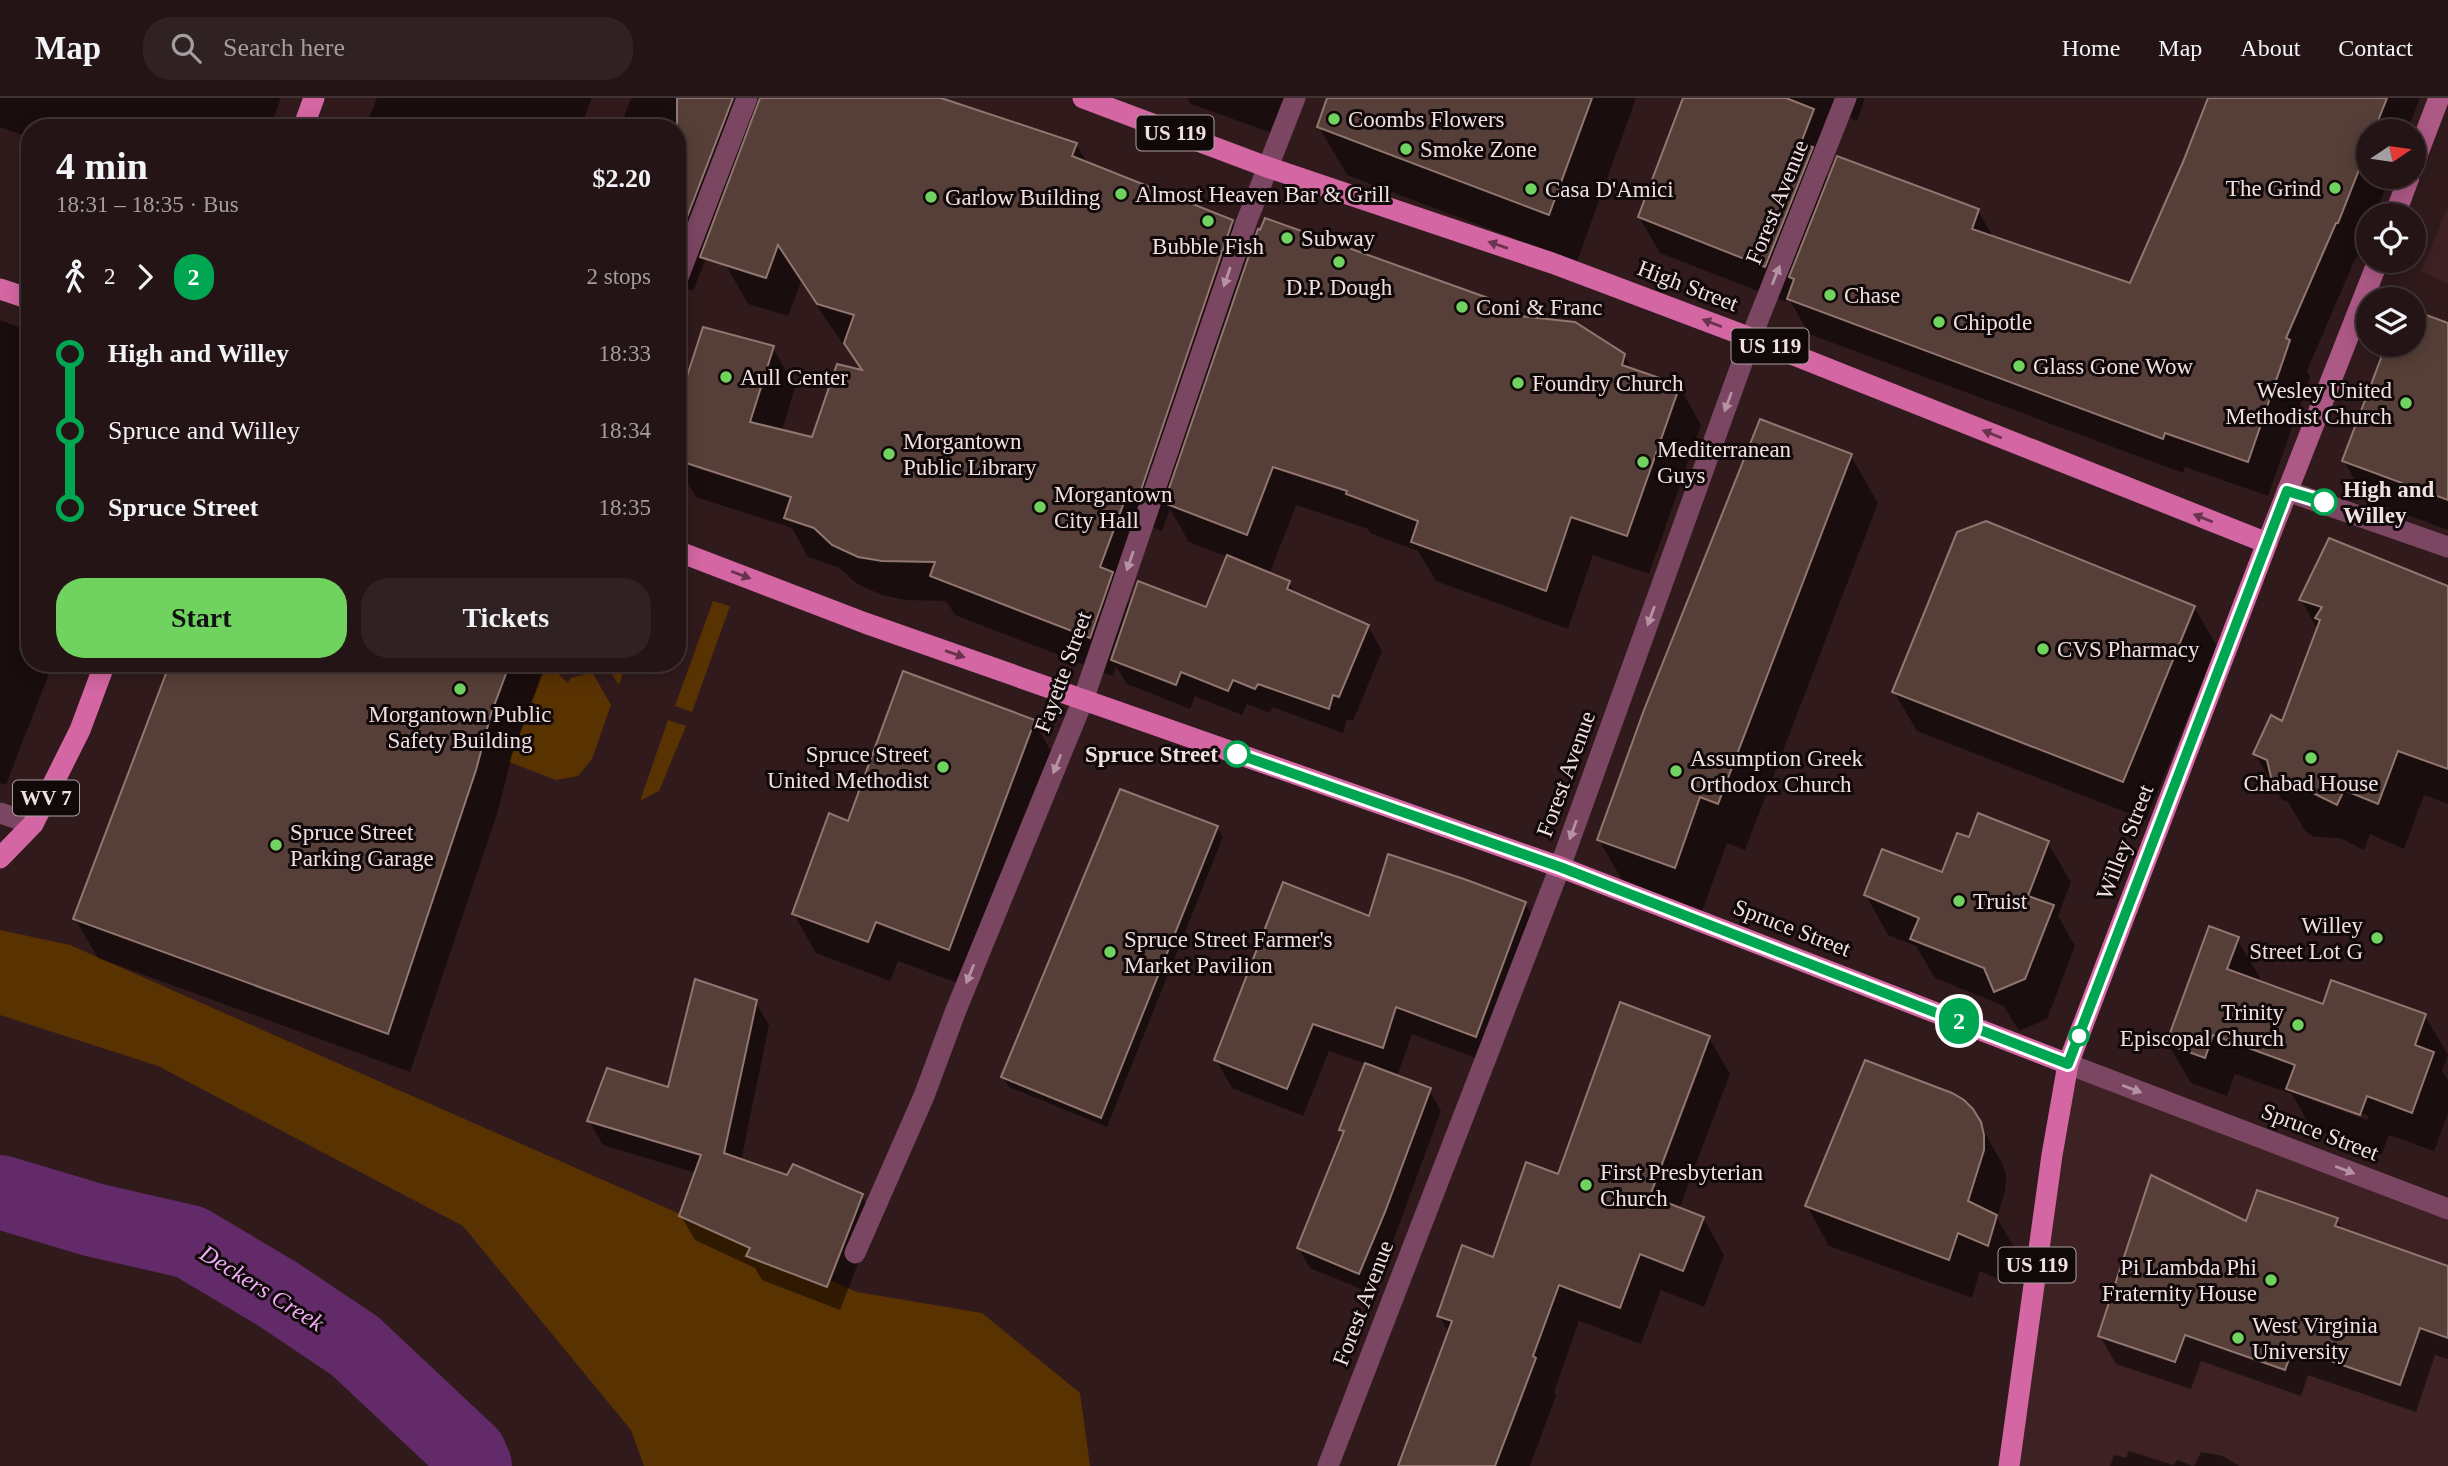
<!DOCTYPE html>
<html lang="en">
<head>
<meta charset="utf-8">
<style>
  :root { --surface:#241415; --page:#302122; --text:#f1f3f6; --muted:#a39ea0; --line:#413334; --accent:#70d35f }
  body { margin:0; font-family:Georgia,serif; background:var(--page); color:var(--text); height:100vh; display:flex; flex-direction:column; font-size:26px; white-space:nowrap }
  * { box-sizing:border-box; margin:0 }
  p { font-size:23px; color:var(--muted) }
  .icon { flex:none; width:38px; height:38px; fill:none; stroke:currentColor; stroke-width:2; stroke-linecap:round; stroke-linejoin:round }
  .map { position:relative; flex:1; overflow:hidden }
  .sheet { position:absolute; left:21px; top:21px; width:665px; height:553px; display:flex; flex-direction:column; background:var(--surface); border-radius:28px; box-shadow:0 4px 18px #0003,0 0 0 2px var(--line) }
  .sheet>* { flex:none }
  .badge { padding:0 14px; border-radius:23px; font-size:24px; line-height:46px }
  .needle { width:46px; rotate:77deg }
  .buttons { position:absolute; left:2356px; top:21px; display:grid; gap:14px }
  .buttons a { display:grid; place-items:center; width:70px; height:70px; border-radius:50%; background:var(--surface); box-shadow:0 4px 18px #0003,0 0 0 2px var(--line); font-size:35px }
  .map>.badge { position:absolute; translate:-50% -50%; box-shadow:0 0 0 4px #fff }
  .legs { display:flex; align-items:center; gap:10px; height:77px; padding:0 35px; font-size:23px }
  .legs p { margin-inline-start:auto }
  .summary { display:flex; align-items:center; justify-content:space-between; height:119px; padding:0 35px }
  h1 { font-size:38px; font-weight:700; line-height:52px }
  .primary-button { display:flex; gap:14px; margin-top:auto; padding:14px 35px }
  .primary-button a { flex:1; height:80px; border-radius:28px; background:var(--accent); color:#111; font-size:28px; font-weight:700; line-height:80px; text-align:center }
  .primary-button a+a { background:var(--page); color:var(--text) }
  ul { padding:0 35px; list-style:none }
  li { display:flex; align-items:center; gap:24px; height:77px; font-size:26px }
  li i { display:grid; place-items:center; width:10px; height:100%; margin:0 9px; background:currentColor }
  li i::after { content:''; width:18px; height:18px; margin:-9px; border:5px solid; border-radius:50%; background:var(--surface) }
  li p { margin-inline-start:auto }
  li:first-child i { background:linear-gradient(#0000 50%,currentColor 0) }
  li:last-child i { background:linear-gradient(currentColor 50%,#0000 0) }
  header { display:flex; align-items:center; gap:42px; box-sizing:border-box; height:98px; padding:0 35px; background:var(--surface); border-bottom:2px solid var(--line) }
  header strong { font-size:33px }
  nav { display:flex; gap:38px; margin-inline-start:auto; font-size:24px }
  .search { width:490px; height:63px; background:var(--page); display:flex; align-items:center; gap:18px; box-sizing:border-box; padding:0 24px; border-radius:28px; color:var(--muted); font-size:26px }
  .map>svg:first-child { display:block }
  .built { fill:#3d2123 }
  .green { fill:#593202 }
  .shadow { fill:#0007; fill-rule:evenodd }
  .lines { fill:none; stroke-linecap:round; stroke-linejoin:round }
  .river { stroke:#622a69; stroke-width:74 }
  .building { fill:#563f38; stroke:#91776f; stroke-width:2 }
  .street { stroke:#7b4662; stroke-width:21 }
  .secondary { stroke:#ad5986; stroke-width:21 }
  .primary { stroke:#d467a3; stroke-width:21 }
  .oneway { fill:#69334e }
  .oneway2 { fill:#b693a2 }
  .line-1-casing { stroke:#fff; stroke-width:16 }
  .line-1 { stroke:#00a651; stroke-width:10 }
  .poi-dot { fill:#70d35f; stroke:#110809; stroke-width:2.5 }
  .stop-1-dot { fill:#fff; stroke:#00a651; stroke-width:3.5 }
  .labels { text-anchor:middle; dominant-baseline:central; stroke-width:6; stroke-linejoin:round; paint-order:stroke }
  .shield { fill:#110809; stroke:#ad9fa0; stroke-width:2 }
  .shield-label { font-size:21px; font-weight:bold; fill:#f0e0e1 }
  .poi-label { font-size:23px; fill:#f0e0e1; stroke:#110809; text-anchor:start }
  .street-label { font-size:23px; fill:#f0e0e1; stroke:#110809 }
  .stop-label { font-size:23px; font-weight:bold; fill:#f0e0e1; stroke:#110809; text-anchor:start }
  .water-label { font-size:24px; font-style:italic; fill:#edadf5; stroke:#110809 }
</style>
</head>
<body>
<header>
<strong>Map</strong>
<div class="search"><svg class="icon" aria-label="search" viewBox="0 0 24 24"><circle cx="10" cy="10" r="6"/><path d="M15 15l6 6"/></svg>Search here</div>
<nav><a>Home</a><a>Map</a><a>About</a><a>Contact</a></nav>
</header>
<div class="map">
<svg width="2448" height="1368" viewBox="0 0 2448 1368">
  <rect width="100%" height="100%" fill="#301a1c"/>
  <g class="built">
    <path d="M2448 108V186L2421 173Z"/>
    <path d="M2068 966 2448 1112V1368H2010Z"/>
  </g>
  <g class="green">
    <path d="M713 503 730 508 692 614 675 608Z"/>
    <path d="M563 565 559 577 568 585 571 580 592 574 611 607 592 661 578 678 556 682 509 664 541 577Z"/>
    <path d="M604 565H626L619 587Z"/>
    <path d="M668 622 686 628 659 693 640 703Z"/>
    <path d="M0 832 70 847 857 1194 982 1215 1080 1295 1090 1368H644L631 1332 463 1128 158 968 0 917Z"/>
  </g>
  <g class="shadow">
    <path d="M0 0H281L270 30H30V40L0 29Z"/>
    <path d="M377 0H592L580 30H365Z"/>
    <path d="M631 0H936L1076 46 1088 66 1232 123 1251 156 1487 202 1491 209 1624 257 1633 273 1679 288 1701 327 1649 476 1593 457 1568 531 1436 483 1418 453 1370 435 1368 431 1296 407 1269 477 1289 485 1296 497 1368 528 1382 553 1353 623 1347 621 1343 635 1272 609 1270 615 1247 606 1242 617 1195 598 1190 611 1127 586 1116 568 1113 578 955 517 946 503 906 502 882 497 857 486 838 469 808 459 792 430 696 399 677 366V351L773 250 795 289 782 333 813 341 863 274 847 247 842 245 801 184 788 218 748 206 726 167 736 85 693 193 677 187V30H620ZM690 364 800 400 799 403 690 368ZM1170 411 1189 444 1228 459 1207 512 1131 508 1125 499 1152 429 1162 433Z"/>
    <path d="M1187 0H1297L1283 39 1191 6Z"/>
    <path d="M1329 0H1636L1577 164 1347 77 1319 29Z"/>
    <path d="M1685 0H1865L1857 23 1846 18 1824 73 1830 82 1978 113 1994 140 2131 188 2210 0H2420L2407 33H2368V79H2390L2375 117H2368V135L2358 159H2356L2307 273 2310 279 2268 398 2185 369 2183 375 1809 236 1788 199 1786 204 1660 155 1639 119Z"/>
    <path d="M30 122V171L18 151Z"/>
    <path d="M0 222 21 230 30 245V565H53L6 687 0 685Z"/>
    <path d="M2448 227V432L2367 402 2344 363 2388 247H2413Z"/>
    <path d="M1851 358 1878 405 1745 752 1727 745 1701 816 1626 789 1599 742Z"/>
    <path d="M2448 490V706L2424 697 2404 751 2370 736 2364 752 2340 740 2314 739 2305 733 2288 704 2282 702 2255 656 2283 625 2318 532 2301 502Z"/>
    <path d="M2194 509 2217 548 2146 722 1917 633 1894 594Z"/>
    <path d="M171 565H547L512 657 498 713 410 974 98 860 75 821Z"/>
    <path d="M1034 624 1057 663 971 890 898 863 890 883 816 855 794 816 849 725Z"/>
    <path d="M1217 730 1223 739 1107 1029 1009 989 1003 979Z"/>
    <path d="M2048 745 2071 784 2058 818 2075 848 2047 921 2019 933 2004 908 1935 880 1916 848 1888 837 1866 797Z"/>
    <path d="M1525 805 1541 833 1491 966 1412 936 1397 979 1429 992 1441 1013 1396 1135 1371 1195 1310 1170 1298 1149 1344 1037 1341 1032 1366 966 1329 953 1303 1018 1232 990 1216 962 1370 820Z"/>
    <path d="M2237 841 2260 880 2259 884 2324 908 2425 918 2448 957 2442 973 2448 982V1016L2434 1053 2389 1037 2382 1056 2311 1030 2292 996 2235 976 2227 998 2191 985 2168 946ZM2312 998 2369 1018 2367 1022 2312 1002Z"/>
    <path d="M755 903 769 927 741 1063 788 1080 861 1097 875 1122 840 1212 762 1182 755 1170 695 1142 681 1118 696 1075 603 1047 589 1023 669 991Z"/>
    <path d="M1709 940 1730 976 1679 1111 1703 1120 1724 1157 1704 1209 1661 1192 1641 1246 1579 1223 1554 1294 1556 1298 1530 1368H1400L1449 1235 1439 1218 1494 1161 1560 1078ZM1699 962H1703L1648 1107 1645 1105Z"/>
    <path d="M1979 1025 2002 1065 2006 1078 2005 1093 1997 1120 2019 1158 2011 1187 1980 1173 1972 1200 1829 1148 1807 1108Z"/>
    <path d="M2337 1121 2343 1133 2448 1180V1261L2435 1257 2416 1314 2308 1277 2301 1298 2201 1263 2191 1291 2116 1266 2100 1238 2247 1125Z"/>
    <path d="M2129 1353 2173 1367 2178 1362 2193 1368H2110L2114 1357 2126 1360Z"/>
    <path d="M2201 1354 2223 1358 2239 1368H2194Z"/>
  </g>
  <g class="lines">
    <path class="river" d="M0 1094 94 1122 190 1144 276 1195 355 1248 470 1356 475 1368"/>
  </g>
  <g class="building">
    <path d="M677 0H733L677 145Z"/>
    <path d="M760 0H941L1077 45 1072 58 1233 122 1140 395 1129 391 1100 469 1113 474 1090 540 930 478 935 464 882 463 858 459 832 447 814 430 784 420 791 399 677 362V309L703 229 774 248 750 324 812 339 837 266 862 272 844 245 854 217 817 206 778 147 766 180 700 159Z"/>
    <path d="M1327 0H1592L1549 117 1317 29Z"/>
    <path d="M1683 0H1786L1814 11 1801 45 1813 49 1765 169 1638 119Z"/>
    <path d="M2208 0H2387L2374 33H2368V49L2338 125H2336L2286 240 2290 242 2248 364 2165 335 2163 341 1787 201 1794 181 1789 179 1837 58 1979 111 1972 131 2130 185 2183 64Z"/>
    <path d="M1265 120 1488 200 1487 205 1520 218 1575 224 1625 256 1622 267 1680 287 1627 438 1571 419 1546 493 1411 444 1418 423 1346 396 1347 393 1273 369 1247 437 1164 405 1258 131 1260 132Z"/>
    <path d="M2413 212 2448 225V402L2342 363 2386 247H2413Z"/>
    <path d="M1760 321 1852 356 1718 706 1700 699 1675 770 1597 742 1644 612Z"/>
    <path d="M1986 423 2195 508 2123 684 1892 594 1957 434Z"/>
    <path d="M2329 440 2448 488V671L2398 653 2378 706 2344 692 2337 707 2313 695 2286 693 2277 687 2271 679 2267 662 2253 656 2271 617 2282 623 2320 522 2315 520 2322 509 2299 502Z"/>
    <path d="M1227 457 1290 483 1287 491 1369 527 1339 599 1333 597 1329 611 1258 586 1255 591 1233 582 1228 593 1181 574 1176 587 1111 562 1138 483 1206 509Z"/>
    <path d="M170 565H510L491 616 476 672 388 936 73 821Z"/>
    <path d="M903 573 1035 622 949 852 876 824 868 844 792 816 829 715 848 723Z"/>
    <path d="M1120 691 1218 728 1101 1020 1001 979Z"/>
    <path d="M1978 715 2049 743 2028 798 2054 807 2025 881 1994 894 1984 870 1910 841 1919 820 1864 797 1882 751 1942 774 1957 735 1969 739Z"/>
    <path d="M1388 756 1464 781 1526 804 1476 939 1396 909 1383 950 1313 926 1287 991 1214 962 1283 784 1369 818Z"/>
    <path d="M2209 828 2239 839 2227 871 2323 906 2331 882 2426 916 2415 947 2434 954 2412 1015 2367 998 2360 1017 2286 991 2295 967 2213 937 2205 960 2166 946Z"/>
    <path d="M695 881 757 902 724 1055 787 1077 793 1066 863 1096 827 1189 746 1158 750 1150 679 1118 701 1057 587 1023 607 970 668 989Z"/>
    <path d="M1620 904 1710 938 1650 1098 1704 1119 1683 1173 1640 1156 1620 1210 1559 1187 1533 1258 1536 1260 1495 1368H1398L1452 1223 1437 1218 1462 1147 1493 1159 1526 1064 1558 1076Z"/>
    <path d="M1865 962 1952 995 1964 1002 1973 1011 1981 1024 1984 1037V1052L1968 1103 1997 1117 1988 1148 1958 1135 1949 1162 1805 1108Z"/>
    <path d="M1365 965 1431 990 1385 1114 1359 1176 1297 1150 1344 1033 1339 1032Z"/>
    <path d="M2151 1077 2246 1123 2257 1092 2338 1120 2335 1128 2448 1168V1240L2420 1230 2400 1287 2293 1250 2285 1272 2185 1237 2175 1264 2098 1238Z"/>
  </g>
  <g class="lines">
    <g class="street">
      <path d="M677 182 747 0"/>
      <path d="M2287 393 2448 449"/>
      <path d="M0 715 33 726"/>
      <path d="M2068 966 2448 1111"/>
      <path d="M855 1155 924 998 956 912 1083 602 1246 125 1295 0"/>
      <path d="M1328 1368 1560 769 1751 240 1846 0"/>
    </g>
    <g class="secondary">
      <path d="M2413 68 2439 0"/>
      <path d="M2395 117 2409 79"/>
      <path d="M2267 445 2378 163"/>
    </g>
    <g class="primary">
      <path d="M1083 0 1267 69 1552 165 1751 240 2267 445 2068 966 2052 1057 2009 1368"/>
      <path d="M303 30 314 0"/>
      <path d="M0 191 30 201"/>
      <path d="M677 453 865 525 1560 769 2068 966"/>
      <path d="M0 760 33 726 80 632 105 565"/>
    </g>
  </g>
  <defs><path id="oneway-solid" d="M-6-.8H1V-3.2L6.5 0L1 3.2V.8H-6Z" transform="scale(1.75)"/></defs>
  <g class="oneway">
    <use href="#oneway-solid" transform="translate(1498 147) rotate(-161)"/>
    <use href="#oneway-solid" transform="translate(1712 225) rotate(-159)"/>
    <use href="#oneway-solid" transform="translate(1992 336) rotate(-158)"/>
    <use href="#oneway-solid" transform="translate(2203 420) rotate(-158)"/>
    <use href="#oneway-solid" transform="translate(741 477) rotate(21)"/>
    <use href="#oneway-solid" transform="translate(955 556) rotate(19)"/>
  </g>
  <g class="oneway2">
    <use href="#oneway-solid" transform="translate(1776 177) rotate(-68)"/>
    <use href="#oneway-solid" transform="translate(1227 179) rotate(109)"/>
    <use href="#oneway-solid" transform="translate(1728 304) rotate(110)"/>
    <use href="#oneway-solid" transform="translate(1130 463) rotate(109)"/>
    <use href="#oneway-solid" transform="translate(1651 518) rotate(110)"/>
    <use href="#oneway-solid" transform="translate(1057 666) rotate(112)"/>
    <use href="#oneway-solid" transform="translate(1573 732) rotate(110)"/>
    <use href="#oneway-solid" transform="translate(970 876) rotate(112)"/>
    <use href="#oneway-solid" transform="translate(2132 991) rotate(21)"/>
    <use href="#oneway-solid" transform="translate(2345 1072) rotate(21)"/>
  </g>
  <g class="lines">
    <defs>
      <path id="line-1" d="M1237 656 1560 769 2068 966 2287 393 2324 404"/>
    </defs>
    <use href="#line-1" class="line-1-casing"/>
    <use href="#line-1" class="line-1"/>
  </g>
  <g class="poi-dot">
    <circle cx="1334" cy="21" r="7"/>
    <circle cx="1406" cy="51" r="7"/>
    <circle cx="2335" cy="90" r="7"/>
    <circle cx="1531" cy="91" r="7"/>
    <circle cx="1121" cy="96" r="7"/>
    <circle cx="931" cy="99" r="7"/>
    <circle cx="1208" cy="123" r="7"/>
    <circle cx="1287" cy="140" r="7"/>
    <circle cx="1339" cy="164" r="7"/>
    <circle cx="1830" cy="197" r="7"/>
    <circle cx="1462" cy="209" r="7"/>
    <circle cx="1939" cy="224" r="7"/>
    <circle cx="2019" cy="268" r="7"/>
    <circle cx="726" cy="279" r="7"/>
    <circle cx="1518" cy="285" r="7"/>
    <circle cx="2406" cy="305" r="7"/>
    <circle cx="889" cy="356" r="7"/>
    <circle cx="1643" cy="364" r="7"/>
    <circle cx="1040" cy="409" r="7"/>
    <circle cx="2043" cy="551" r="7"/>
    <circle cx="460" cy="591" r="7"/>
    <circle cx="2311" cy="660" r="7"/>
    <circle cx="943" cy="669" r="7"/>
    <circle cx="1676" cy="673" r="7"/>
    <circle cx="276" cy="747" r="7"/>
    <circle cx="1959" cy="803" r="7"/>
    <circle cx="2377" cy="840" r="7"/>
    <circle cx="1110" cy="854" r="7"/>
    <circle cx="2298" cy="927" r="7"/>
    <circle cx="1586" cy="1087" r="7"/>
    <circle cx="2271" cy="1182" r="7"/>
    <circle cx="2238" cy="1240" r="7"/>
  </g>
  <g class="stop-1-dot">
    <circle cx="2324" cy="404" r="12"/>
    <circle cx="1237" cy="656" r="12"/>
    <circle cx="2079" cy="938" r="9"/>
  </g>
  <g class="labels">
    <g class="shield">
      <rect x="1136.5" y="17.5" width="77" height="35" rx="5"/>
      <rect x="1731.5" y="230.5" width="77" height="35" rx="5"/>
      <rect x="13" y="682.5" width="66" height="35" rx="5"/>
      <rect x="1998.5" y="1149.5" width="77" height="35" rx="5"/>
    </g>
    <g class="shield-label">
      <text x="1175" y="35">US 119</text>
      <text x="1770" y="248">US 119</text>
      <text x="46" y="700">WV 7</text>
      <text x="2037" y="1167">US 119</text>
    </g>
    <g class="poi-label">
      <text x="1348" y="21">Coombs Flowers</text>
      <text x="1420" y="51">Smoke Zone</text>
      <text x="2321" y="90" text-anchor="end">The Grind</text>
      <text x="1545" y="91">Casa D'Amici</text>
      <text x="1135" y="96">Almost Heaven Bar &amp; Grill</text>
      <text x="945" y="99">Garlow Building</text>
      <text x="1301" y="140">Subway</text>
      <text x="1208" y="148" text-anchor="middle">Bubble Fish</text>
      <text x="1339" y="189" text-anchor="middle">D.P. Dough</text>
      <text x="1844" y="197">Chase</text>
      <text x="1476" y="209">Coni &amp; Franc</text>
      <text x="1953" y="224">Chipotle</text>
      <text x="2033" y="268">Glass Gone Wow</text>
      <text x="740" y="279">Aull Center</text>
      <text x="1532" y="285">Foundry Church</text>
      <text x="2392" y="292" text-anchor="end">Wesley United<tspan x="2392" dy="26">Methodist Church</tspan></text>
      <text x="903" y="343">Morgantown<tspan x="903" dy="26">Public Library</tspan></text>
      <text x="1657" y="351">Mediterranean<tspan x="1657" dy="26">Guys</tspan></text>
      <text x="1054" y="396">Morgantown<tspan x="1054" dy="26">City Hall</tspan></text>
      <text x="2057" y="551">CVS Pharmacy</text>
      <text x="460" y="616" text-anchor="middle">Morgantown Public<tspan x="460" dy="26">Safety Building</tspan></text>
      <text x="929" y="656" text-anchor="end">Spruce Street<tspan x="929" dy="26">United Methodist</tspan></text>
      <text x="1690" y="660">Assumption Greek<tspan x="1690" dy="26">Orthodox Church</tspan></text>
      <text x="2311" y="685" text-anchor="middle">Chabad House</text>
      <text x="290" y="734">Spruce Street<tspan x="290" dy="26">Parking Garage</tspan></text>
      <text x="1973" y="803">Truist</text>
      <text x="2363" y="827" text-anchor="end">Willey<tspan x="2363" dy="26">Street Lot G</tspan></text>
      <text x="1124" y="841">Spruce Street Farmer's<tspan x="1124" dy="26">Market Pavilion</tspan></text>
      <text x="2284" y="914" text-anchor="end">Trinity<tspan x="2284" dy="26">Episcopal Church</tspan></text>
      <text x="1600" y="1074">First Presbyterian<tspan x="1600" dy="26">Church</tspan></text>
      <text x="2257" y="1169" text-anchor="end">Pi Lambda Phi<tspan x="2257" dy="26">Fraternity House</tspan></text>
      <text x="2252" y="1227">West Virginia<tspan x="2252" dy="26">University</tspan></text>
    </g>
    <g class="street-label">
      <text transform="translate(1777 104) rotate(-68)">Forest Avenue</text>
      <text transform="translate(1688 188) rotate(21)">High Street</text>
      <text transform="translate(1063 574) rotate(-70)">Fayette Street</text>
      <text transform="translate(1566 676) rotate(-70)">Forest Avenue</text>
      <text transform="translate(2125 744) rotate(-69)">Willey Street</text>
      <text transform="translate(1792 830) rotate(21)">Spruce Street</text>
      <text transform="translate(2320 1034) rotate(21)">Spruce Street</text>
      <text transform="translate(1363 1205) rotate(-69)">Forest Avenue</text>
    </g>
    <g class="stop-label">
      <text x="2343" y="391">High and<tspan x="2343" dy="26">Willey</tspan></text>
      <text x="1218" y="656" text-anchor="end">Spruce Street</text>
    </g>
    <g class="water-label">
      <text transform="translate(262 1190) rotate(32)">Deckers Creek</text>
    </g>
  </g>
</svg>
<div class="buttons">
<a><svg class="needle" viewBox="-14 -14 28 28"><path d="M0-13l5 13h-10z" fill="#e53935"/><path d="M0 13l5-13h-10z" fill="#a39ea0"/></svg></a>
<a><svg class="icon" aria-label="locate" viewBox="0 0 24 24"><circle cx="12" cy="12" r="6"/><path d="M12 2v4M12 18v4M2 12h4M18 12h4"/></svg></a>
<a><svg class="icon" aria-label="layers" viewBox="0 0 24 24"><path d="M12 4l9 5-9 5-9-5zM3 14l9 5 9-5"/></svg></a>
</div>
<b class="badge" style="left:1959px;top:923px;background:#00a651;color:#fff">2</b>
<section class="sheet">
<div class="summary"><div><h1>4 min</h1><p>18:31 – 18:35 · Bus</p></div><b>$2.20</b></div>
<div class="legs"><svg class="icon" aria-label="walk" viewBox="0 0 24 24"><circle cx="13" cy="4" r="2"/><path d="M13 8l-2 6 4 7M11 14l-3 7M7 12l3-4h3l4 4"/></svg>2<svg class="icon" aria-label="forward" viewBox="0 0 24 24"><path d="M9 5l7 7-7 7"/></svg><b class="badge" style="background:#00a651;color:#fff">2</b><p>2 stops</p></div>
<ul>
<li><i style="color:#00a651"></i><b>High and Willey</b><p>18:33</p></li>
<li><i style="color:#00a651"></i><span>Spruce and Willey</span><p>18:34</p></li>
<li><i style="color:#00a651"></i><b>Spruce Street</b><p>18:35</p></li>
</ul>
<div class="primary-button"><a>Start</a><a>Tickets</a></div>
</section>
</div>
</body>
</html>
